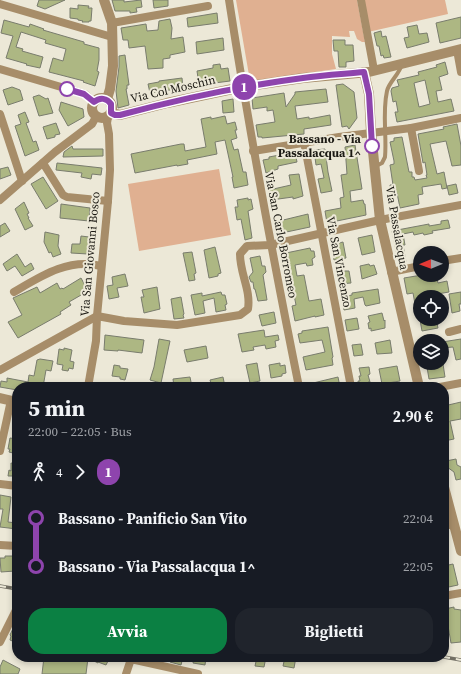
<!DOCTYPE html>
<html lang="it">
<head>
<meta charset="utf-8">
<style>
  :root { --surface:#171b24; --page:#20242c; --text:#f1f3f6; --muted:#9ea1a6; --accent:#0b8043 }
  body { margin:0; font-family:"Source Serif 4",serif; background:var(--page); color:var(--text); height:100vh; display:flex; flex-direction:column; font-size:15px; white-space:nowrap }
  * { box-sizing:border-box; margin:0 }
  p { font-size:13px; color:var(--muted) }
  .icon { flex:none; width:22px; height:22px; fill:none; stroke:currentColor; stroke-width:2; stroke-linecap:round; stroke-linejoin:round }
  .map { position:relative; flex:1; overflow:hidden }
  .details { position:absolute; left:12px; top:382px; width:437px; height:280px; display:flex; flex-direction:column; background:var(--surface); border-radius:16px; box-shadow:0 2px 6px #0003 }
  .details>* { flex:none }
  .badge { padding:0 8px; border-radius:13px; font-size:14px; line-height:26px }
  .needle { width:26px; rotate:269deg }
  .fabs { position:absolute; left:413px; top:246px; display:grid; gap:8px }
  .fabs a { display:grid; place-items:center; width:36px; height:36px; border-radius:50%; background:var(--surface); box-shadow:0 2px 6px #0003; font-size:20px }
  .map>.badge { position:absolute; translate:-50% -50%; box-shadow:0 0 0 2px #fff }
  .legs { display:flex; align-items:center; gap:6px; height:44px; padding:0 16px; font-size:13px }
  .legs p { margin-inline-start:auto }
  .overview { display:flex; align-items:center; justify-content:space-between; height:68px; padding:0 16px }
  h1 { font-size:22px; font-weight:700; line-height:30px }
  .primary-button { display:flex; gap:8px; margin-top:auto; padding:8px 16px }
  .primary-button a { flex:1; height:46px; border-radius:16px; background:var(--accent); color:#fff; font-size:16px; font-weight:700; line-height:46px; text-align:center }
  .primary-button a+a { background:var(--page); color:var(--text) }
  ul { padding:0 16px; list-style:none }
  li { display:flex; align-items:center; gap:14px; height:48px; font-size:15px }
  li i { display:grid; place-items:center; width:6px; height:100%; margin:0 5px; background:currentColor }
  li i::after { content:''; width:10px; height:10px; margin:-5px; border:3px solid; border-radius:50%; background:var(--surface) }
  li p { margin-inline-start:auto }
  li:first-child i { background:linear-gradient(#0000 50%,currentColor 0) }
  li:last-child i { background:linear-gradient(currentColor 50%,#0000 0) }
  .map>svg:first-child { display:block }
  .green { fill:#e0b091 }
  .building { fill:#adb783; stroke:#797c6d; fill-rule:evenodd }
  .lines { fill:none; stroke-linecap:round; stroke-linejoin:round }
  .service { stroke:#a78d69; stroke-width:4 }
  .minor { stroke:#a78d69; stroke-width:8 }
  .tertiary { stroke:#a78d69; stroke-width:10 }
  .rail-casing { stroke:#726f64; stroke-width:3.5 }
  .rail { stroke:#ece8d7; stroke-width:2; stroke-dasharray:6; stroke-linecap:butt }
  .line-1-casing { stroke:#fff; stroke-width:9 }
  .line-1 { stroke:#8e44ad; stroke-width:6 }
  .stop-1-dot { fill:#fff; stroke:#8e44ad; stroke-width:2 }
  .labels { text-anchor:middle; dominant-baseline:central; stroke-width:4; stroke-linejoin:round; paint-order:stroke }
  .street-label { font-size:12px; fill:#1b1913; stroke:#ece8d7 }
  .stop-label { font-size:12px; font-weight:bold; fill:#1b1913; stroke:#ece8d7; text-anchor:end }
</style>
</head>
<body>
<div class="map">
<svg width="461" height="674" viewBox="0 0 461 674">
  <rect width="100%" height="100%" fill="#ece8d7"/>
  <g class="green">
    <path d="M236 0H357L365 42H362L357 39 354 31H349L350 37 332 36V54L336 69 250 81Z"/>
    <path d="M363 0H445L448 14 368 32Z"/>
    <path d="M219 169 231 235 139 251 128 184Z"/>
  </g>
  <g class="building">
    <path d="M39 0H65L45 9 37 6Z"/>
    <path d="M112 0H124V2L141 0 142 7 136 8 137 12 130 13V11H115Z"/>
    <path d="M153 0H168V6L154 8Z"/>
    <path d="M78 5 89 6 88 8H92L91 21H89V22H82L83 21 78 20V19L70 18V8L78 9Z"/>
    <path d="M217 13 218 23 188 27 187 18Z"/>
    <path d="M461 17V38L440 43 436 23Z"/>
    <path d="M170 19 172 28 171 39 183 37 185 52 170 55V58L163 59V68L148 69 145 46 129 48 128 40H123L121 28 146 24 147 31 158 30 159 21Z"/>
    <path d="M4 20 29 27 30 24 44 29 43 30 84 42V44L99 48V60L97 71 99 72 95 86 83 82 84 81 49 72 53 58 63 61 66 49 45 43 46 40 21 32 16 47 23 49 22 51 43 57 40 68 26 65 27 64 6 58 13 36 1 33Z"/>
    <path d="M417 25 419 34 427 33 429 42 407 48 404 38 409 37 407 27Z"/>
    <path d="M381 31 382 37 386 36 391 57 384 58 383 55 381 56 379 46H377L374 33Z"/>
    <path d="M223 38 224 50 197 54 196 42Z"/>
    <path d="M333 40H345V45H353L354 61 346 62V67H339L338 51H334Z"/>
    <path d="M125 55 129 85H127V89H126L129 105 118 108 116 91 119 67V56Z"/>
    <path d="M445 62 448 74 439 77 442 90 436 91 438 102 451 99 454 111 397 122 395 112H398L396 101 393 102 391 91 392 88 399 86 397 80 419 75 418 72 437 67 436 65ZM425 80 430 104 419 107 414 83Z"/>
    <path d="M220 64 221 69 228 68 230 81 199 85 197 71 213 68V65Z"/>
    <path d="M182 78 183 88 150 93 148 84 159 82V81Z"/>
    <path d="M343 84 354 92 357 118 349 129 347 126 342 127 339 107 336 85Z"/>
    <path d="M12 87 20 90 23 100 8 105 3 90Z"/>
    <path d="M326 89 328 102 295 106 297 119 309 117V119L330 115 331 125 304 129V134L262 138V137H258L256 125 275 122 273 110 267 111V107L253 109 252 98 284 93 286 107 295 94V92Z"/>
    <path d="M39 95 46 99 48 98 53 113 39 116 33 97Z"/>
    <path d="M233 99 234 112 223 113 222 101Z"/>
    <path d="M61 102 83 109 84 117 68 126 59 110Z"/>
    <path d="M25 112 29 122 26 123 33 142 36 141 39 150 25 156 15 126 21 124 18 115Z"/>
    <path d="M225 116 227 124 235 122 237 130H235L237 138 231 140 234 150 238 149 243 172H246L248 185 234 188 232 177H233L225 140 215 142 217 154 187 160 188 164 177 166V165L135 173 131 154 181 144H184L185 151 206 147 201 119 211 117V119Z"/>
    <path d="M56 123 60 134 55 135V137L47 139 43 127Z"/>
    <path d="M457 124 461 146V165L452 166 446 141 430 144 437 174 444 172 447 188 442 189 441 184 422 187 423 194 418 195 419 204 400 208 397 193 391 194 390 185H393L390 165 394 164V161L390 142 394 141V138L402 137 409 172H412V177H414L415 180 427 178 426 175H427L425 162 423 163 418 134 444 129 443 127Z"/>
    <path d="M355 145 362 189 350 191 351 202 363 200 364 204H365L366 215 327 223 325 211 341 208 340 198 344 197 341 175 347 174 345 147Z"/>
    <path d="M72 146 73 149H103V156L63 157 64 152Z"/>
    <path d="M325 149 328 172 332 191 321 193 318 179 324 178 321 164 316 165 314 150Z"/>
    <path d="M295 152 297 162 278 166V169L266 173 263 160 269 159V157Z"/>
    <path d="M57 163 102 168 101 175 92 174 91 179 81 177 82 173 56 170Z"/>
    <path d="M8 167 11 175 0 179V169Z"/>
    <path d="M299 174 303 196 293 199V197L271 200 269 190 291 185 289 175Z"/>
    <path d="M43 177 58 201 46 209 31 184Z"/>
    <path d="M456 184 458 193 449 195 447 186Z"/>
    <path d="M248 198V200L251 199 253 209 248 211 252 238 245 240 241 219 237 220 235 207H238L237 200Z"/>
    <path d="M24 202 29 213 27 214 29 218H28L33 226 25 230 15 209Z"/>
    <path d="M61 204 90 208 89 221 60 218Z"/>
    <path d="M308 214 310 227 277 234 275 222Z"/>
    <path d="M448 220 450 228 432 231 433 233 424 235 423 233 414 235 413 232 403 234 405 245H403L406 262 399 264 392 231 429 224V226L441 224V221Z"/>
    <path d="M5 223 10 231 0 237V226Z"/>
    <path d="M45 232 59 235 58 246 61 254 53 257 51 252 49 253 44 242Z"/>
    <path d="M372 235 375 252 362 255 358 238Z"/>
    <path d="M81 236 89 237 88 254 71 253 72 244H80Z"/>
    <path d="M343 242 346 258 334 260 331 245Z"/>
    <path d="M215 247 221 273 218 274V276L209 278 204 250Z"/>
    <path d="M310 248 311 251H314L315 257 312 259 313 265 307 266 306 263 295 265 297 276 304 275 309 301 321 299 324 315 315 317V316L295 321 292 306 296 305 289 270 288 267 284 268 283 261 287 260 286 253Z"/>
    <path d="M192 252 196 273 194 274 195 280 189 281 183 253Z"/>
    <path d="M17 254 25 267 31 263 34 269 22 276 15 266 7 271 3 264Z"/>
    <path d="M260 256 262 266H265L266 272 263 275 267 300 258 301 255 289H254L253 282H251L249 277 253 272 250 258Z"/>
    <path d="M369 264 370 266 374 265 377 274 362 279 360 266Z"/>
    <path d="M343 271H349L351 283 339 284 337 272Z"/>
    <path d="M125 274 128 286 117 288 119 297 109 299 107 286 113 285 112 277Z"/>
    <path d="M422 275H425L426 278 436 276 438 283 447 281 449 292 420 297V303L415 304 413 293 407 294 404 278Z"/>
    <path d="M81 278 88 291 69 302 71 305 60 312 61 314 18 338 8 322 22 315 13 298 37 287 40 293 57 283 60 289 62 288 63 289Z"/>
    <path d="M157 287 160 309 144 313 141 297H144L142 290Z"/>
    <path d="M378 289 380 303 366 306 365 305 363 297 354 299 355 308 344 310 342 297 352 295V293Z"/>
    <path d="M221 292 222 295H225L227 304 225 305 226 310 216 312 214 298 203 301 205 313 195 315 191 295 202 293V296Z"/>
    <path d="M461 292V304H459L460 311 452 313 449 294Z"/>
    <path d="M181 297 184 314 183 315 184 318 174 319 171 299Z"/>
    <path d="M274 312 276 323 262 326 259 315Z"/>
    <path d="M382 313 384 321 385 320V328L371 331V328L369 329 368 323 370 322 368 316Z"/>
    <path d="M357 318 359 329 347 331 345 320Z"/>
    <path d="M426 319H436L438 328 422 331 420 320Z"/>
    <path d="M328 327 333 357 332 358 333 365 306 370 303 357 325 352 322 340 300 343 298 334 302 333V331Z"/>
    <path d="M264 330 265 337 278 335 279 340 275 341 276 347 266 349 265 345 253 347 254 350 242 352 238 334Z"/>
    <path d="M105 335 144 340 142 353 118 350V351L104 350Z"/>
    <path d="M159 339 170 341 161 383 150 380 154 367Z"/>
    <path d="M461 339V359L456 360 453 347 442 348V342Z"/>
    <path d="M390 340 392 353 377 354 375 343Z"/>
    <path d="M361 344 363 355 354 356 352 345Z"/>
    <path d="M206 346 208 358 187 362 184 350Z"/>
    <path d="M64 348 72 350 70 361 74 362 73 369 69 368 68 371 62 370 63 365 57 364 59 349 64 350Z"/>
    <path d="M40 359 53 361 51 371 46 370 43 387H17V390L0 387 1 381 7 382V378L28 382 29 375 34 376 37 360Z"/>
    <path d="M257 363 260 381 250 383 246 365Z"/>
    <path d="M280 363V366L285 365 286 373 282 374V376L271 378 269 365Z"/>
    <path d="M443 364 445 377 429 379 427 367Z"/>
    <path d="M114 365 120 366V368L128 369 125 380 120 379V377L112 376Z"/>
    <path d="M397 366 400 381 382 384 379 369Z"/>
    <path d="M369 367 370 374 368 375 370 382H368L369 387H359L358 381H360L359 376H361L359 368Z"/>
    <path d="M190 377 192 387H174L173 379Z"/>
    <path d="M223 377 225 387H212L210 380Z"/>
    <path d="M338 377 340 387H309V384Z"/>
    <path d="M461 402V419L450 421 454 439 444 441V418H445L444 406Z"/>
    <path d="M10 438 17 439V454L9 452 10 449H8Z"/>
    <path d="M456 459 457 465 461 467V479L456 480 454 472 447 467 446 461Z"/>
    <path d="M11 463 17 464V476H8L9 470 11 471Z"/>
    <path d="M0 495 11 497 8 522 17 523V529L0 527 3 509H0Z"/>
    <path d="M5 556H14L15 571 1 572 0 558H5Z"/>
    <path d="M453 564 458 585 444 588V566Z"/>
    <path d="M454 607V609L461 610V642L451 643 445 609Z"/>
    <path d="M17 620V643L10 640 11 636 10 635Z"/>
    <path d="M44 657H110L106 665 98 662V663L88 658 86 674H42Z"/>
    <path d="M171 657H183L181 665 170 662Z"/>
    <path d="M194 657H206L205 665 193 663Z"/>
    <path d="M257 657H266L264 667 255 666Z"/>
    <path d="M285 657H296L294 668 283 666Z"/>
    <path d="M3 660 20 669 18 674H0V667Z"/>
  </g>
  <g class="lines">
    <path class="service" d="M376 166 382 163 385 157C387 136 382 113 387 91 389 82 399 75 402 64"/>
    <g class="minor">
      <path d="M229 0C249 130 273 258 299 387"/>
      <path d="M361 0 374 70"/>
      <path d="M0 4 112 37"/>
      <path d="M112 23 208 6"/>
      <path d="M457 50 461 72"/>
      <path d="M0 69 85 94 94 102"/>
      <path d="M0 114 22 181"/>
      <path d="M411 128 419 171"/>
      <path d="M304 142 351 387"/>
      <path d="M253 151 339 137 411 128 461 118"/>
      <path d="M43 163 63 195 67 197 108 201"/>
      <path d="M0 200 55 152 92 124 96 117"/>
      <path d="M442 261 461 258"/>
      <path d="M391 272 420 266"/>
      <path d="M14 292C41 276 68 258 101 266"/>
      <path d="M449 332 461 329"/>
      <path d="M0 370 97 316 124 321 177 325 240 315 248 309C251 290 240 274 240 254L247 246 270 245 380 220 461 205"/>
      <path d="M88 387 96 341 97 316 108 201 110 170 109 134 107 123 108 117"/>
      <path d="M440 387 461 383"/>
      <path d="M0 451 11 400"/>
      <path d="M0 484 17 486"/>
      <path d="M444 526 453 524"/>
      <path d="M0 545 17 546"/>
      <path d="M444 596 461 593"/>
      <path d="M0 642 17 608"/>
      <path d="M126 674 131 659 198 674"/>
    </g>
    <g class="tertiary">
      <path d="M104 0 112 23 113 66 110 89 107 99"/>
      <path d="M364 72 369 94 371 132 380 220 419 387"/>
      <circle cx="102" cy="108" r="10"/>
      <path d="M111 113 120 115 167 103 242 87 303 78 369 72 461 49"/>
      <path d="M0 398 17 402"/>
      <path d="M444 487 461 551"/>
    </g>
    <defs>
      <g id="rail">
        <path d="M0 586 17 589"/>
        <path d="M444 657 461 660"/>
      </g>
    </defs>
    <use href="#rail" class="rail-casing"/>
    <use href="#rail" class="rail"/>
  </g>
  <g class="lines">
    <defs>
      <path id="line-1" d="M67 89 84 94 94 102C100 97 107 98 111 104V113L115 115H120C180 99 241 86 303 78 323 75 343 74 364 72L369 94 372 146"/>
    </defs>
    <use href="#line-1" class="line-1-casing"/>
    <use href="#line-1" class="line-1"/>
  </g>
  <g class="stop-1-dot">
    <circle cx="67" cy="89" r="7"/>
    <circle cx="372" cy="146" r="7"/>
  </g>
  <g class="labels">
    <g class="street-label">
      <text transform="translate(173 89) rotate(-13)">Via Col Moschin</text>
      <text transform="translate(397 228) rotate(80)">Via Passalacqua</text>
      <text transform="translate(281 235) rotate(79)">Via San Carlo Borromeo</text>
      <text transform="translate(90 254) rotate(-85)">Via San Giovanni Bosco</text>
      <text transform="translate(339 262) rotate(79)">Via San Vincenzo</text>
    </g>
    <g class="stop-label">
      <text x="361" y="139">Bassano - Via<tspan x="361" dy="14">Passalacqua 1^</tspan></text>
    </g>
  </g>
</svg>
<div class="fabs">
<a><svg class="needle" viewBox="-14 -14 28 28"><path d="M0-13l5 13h-10z" fill="#e53935"/><path d="M0 13l5-13h-10z" fill="#9ea1a6"/></svg></a>
<a><svg class="icon" aria-label="locate" viewBox="0 0 24 24"><circle cx="12" cy="12" r="6"/><path d="M12 2v4M12 18v4M2 12h4M18 12h4"/></svg></a>
<a><svg class="icon" aria-label="layers" viewBox="0 0 24 24"><path d="M12 4l9 5-9 5-9-5zM3 14l9 5 9-5"/></svg></a>
</div>
<b class="badge" style="left:244px;top:87px;background:#8e44ad;color:#fff">1</b>
<section class="details">
<div class="overview"><div><h1>5 min</h1><p>22:00 – 22:05 · Bus</p></div><b>2.90 €</b></div>
<div class="legs"><svg class="icon" aria-label="walk" viewBox="0 0 24 24"><circle cx="13" cy="4" r="2"/><path d="M13 8l-2 6 4 7M11 14l-3 7M7 12l3-4h3l4 4"/></svg>4<svg class="icon" aria-label="forward" viewBox="0 0 24 24"><path d="M9 5l7 7-7 7"/></svg><b class="badge" style="background:#8e44ad;color:#fff">1</b></div>
<ul>
<li><i style="color:#8e44ad"></i><b>Bassano - Panificio San Vito</b><p>22:04</p></li>
<li><i style="color:#8e44ad"></i><b>Bassano - Via Passalacqua 1^</b><p>22:05</p></li>
</ul>
<div class="primary-button"><a>Avvia</a><a>Biglietti</a></div>
</section>
</div>
</body>
</html>
